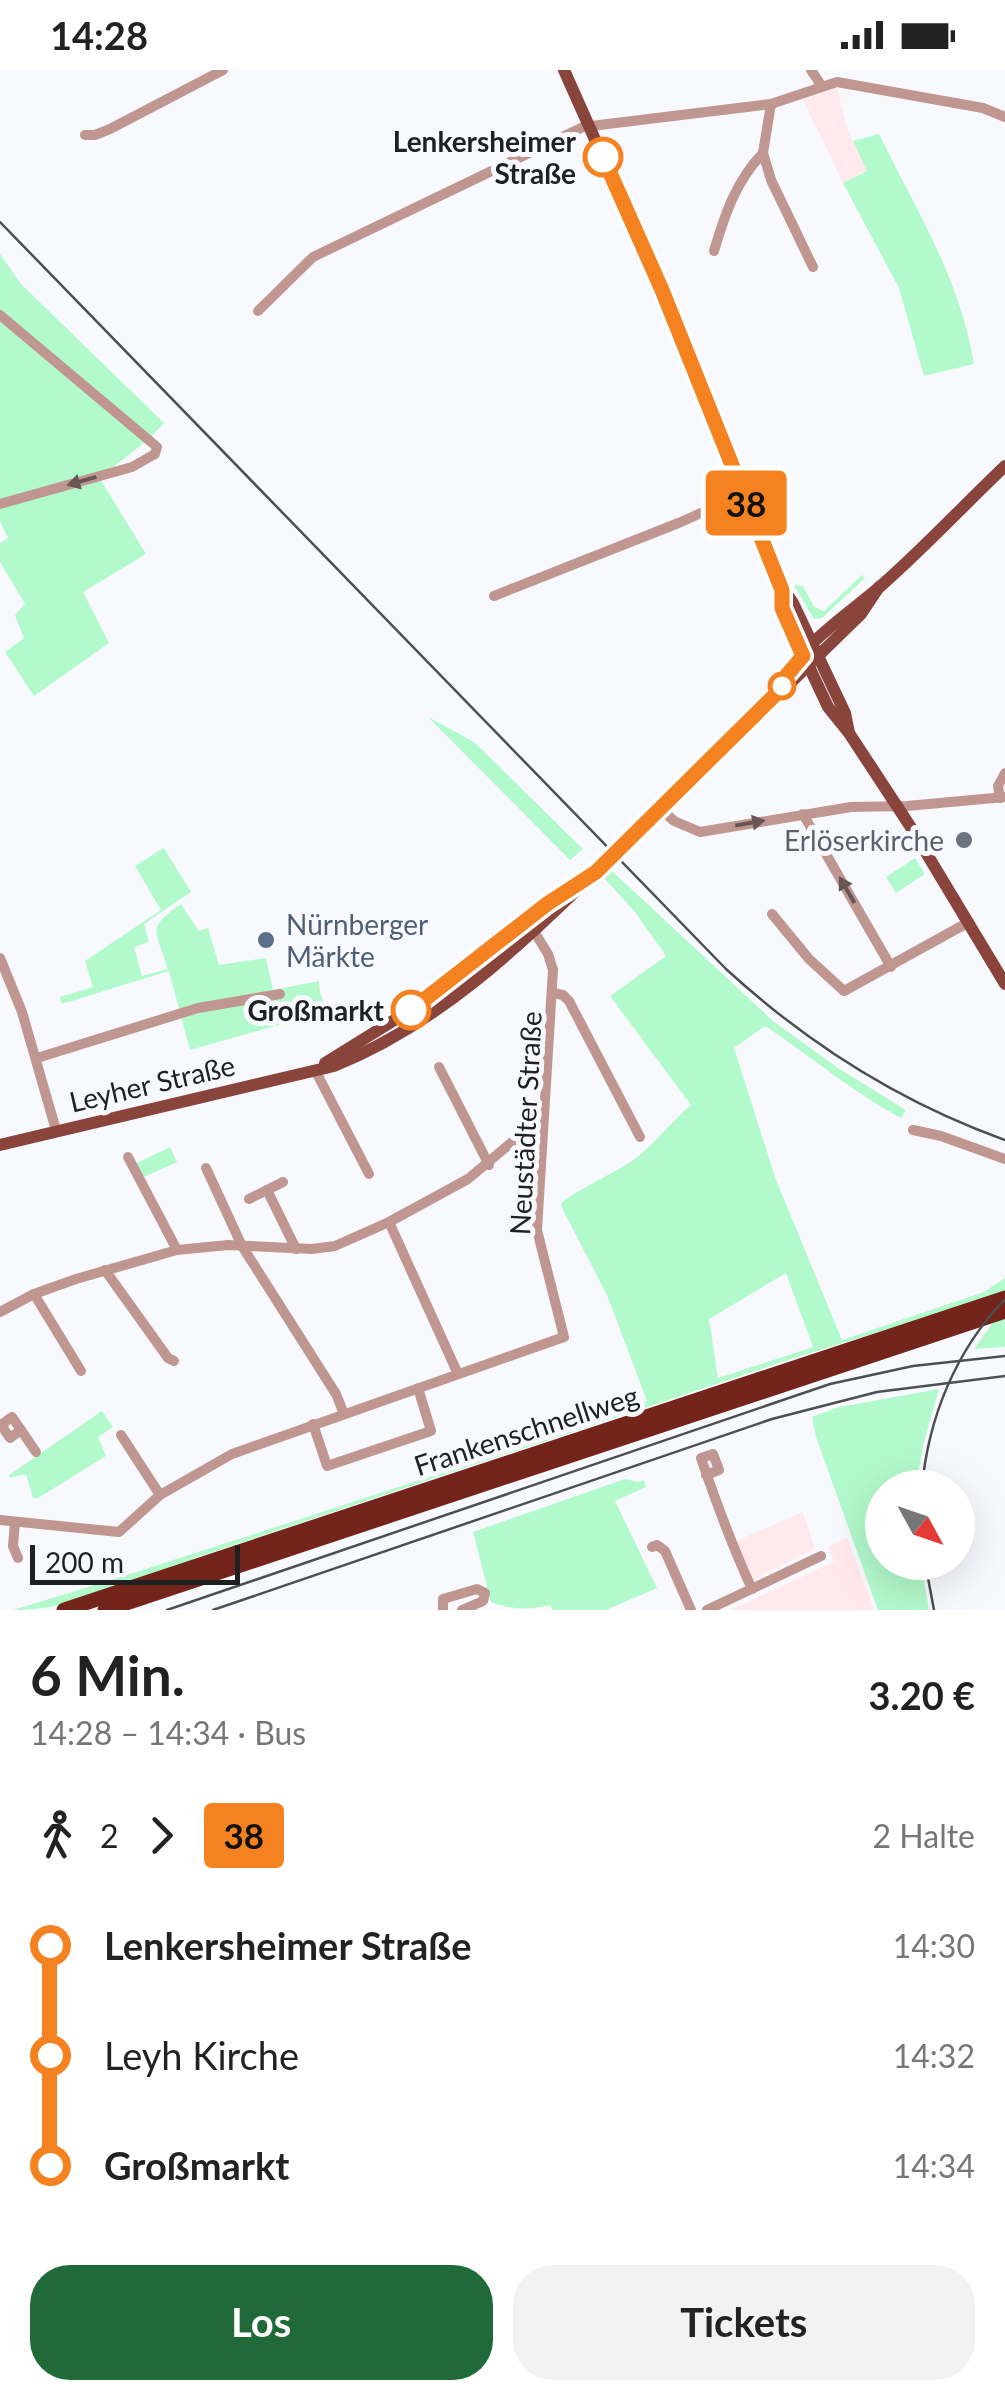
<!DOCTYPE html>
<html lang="de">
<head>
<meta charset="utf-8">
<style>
  :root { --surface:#fff; --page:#f2f2f2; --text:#222; --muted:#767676; --accent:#1f6a38 }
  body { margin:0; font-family:Lato,sans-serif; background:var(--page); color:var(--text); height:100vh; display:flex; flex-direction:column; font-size:38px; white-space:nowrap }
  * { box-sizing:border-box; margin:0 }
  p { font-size:32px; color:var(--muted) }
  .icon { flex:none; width:55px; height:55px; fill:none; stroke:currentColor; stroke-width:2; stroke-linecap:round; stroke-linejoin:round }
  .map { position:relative; height:1540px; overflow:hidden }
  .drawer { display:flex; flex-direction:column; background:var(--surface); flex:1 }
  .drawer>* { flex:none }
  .badge { padding:0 20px; border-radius:8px; font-size:35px; line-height:65px }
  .needle { width:65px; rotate:130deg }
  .tools { position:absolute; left:865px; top:1400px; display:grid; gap:20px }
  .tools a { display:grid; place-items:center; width:110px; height:110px; border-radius:50%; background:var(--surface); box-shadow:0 10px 40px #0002; font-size:50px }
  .scale { position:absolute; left:30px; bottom:25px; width:210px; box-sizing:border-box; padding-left:10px; border:5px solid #1f2022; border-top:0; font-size:28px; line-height:35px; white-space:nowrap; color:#1f2022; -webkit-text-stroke:8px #f8f9ff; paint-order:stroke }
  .map>.badge { position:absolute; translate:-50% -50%; box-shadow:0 0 0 5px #fff }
  .legs { display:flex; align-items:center; gap:15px; height:110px; padding:0 30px; font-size:32px }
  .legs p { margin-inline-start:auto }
  .overview { display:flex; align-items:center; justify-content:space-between; height:170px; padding:0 30px }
  h1 { font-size:55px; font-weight:700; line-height:75px }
  .primary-button { display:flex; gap:20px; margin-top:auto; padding:20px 30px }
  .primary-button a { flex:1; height:115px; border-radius:40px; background:var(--accent); color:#fff; font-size:40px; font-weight:700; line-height:115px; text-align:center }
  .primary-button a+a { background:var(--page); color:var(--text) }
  ul { padding:0 30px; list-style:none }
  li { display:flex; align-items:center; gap:35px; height:110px; font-size:38px }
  li i { display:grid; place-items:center; width:15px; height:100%; margin:0 12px; background:currentColor }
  li i::after { content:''; width:25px; height:25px; margin:-12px; border:8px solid; border-radius:50%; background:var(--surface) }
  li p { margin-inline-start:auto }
  li:first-child i { background:linear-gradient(#0000 50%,currentColor 0) }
  li:last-child i { background:linear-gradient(currentColor 50%,#0000 0) }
  .status { display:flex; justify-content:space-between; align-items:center; height:70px; padding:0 50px; background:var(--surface); direction:ltr }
  .status svg { height:28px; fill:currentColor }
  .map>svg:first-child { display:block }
  .education { fill:#ffe9ec }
  .green { fill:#b2f9cb; fill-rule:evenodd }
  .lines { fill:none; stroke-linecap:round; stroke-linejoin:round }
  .minor { stroke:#c09790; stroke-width:10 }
  .major { stroke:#89453b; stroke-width:12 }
  .highway { stroke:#73251c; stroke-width:15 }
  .rail { stroke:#4d4e50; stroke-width:2.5 }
  .oneway { fill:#675654 }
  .line-1-casing { stroke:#fff; stroke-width:22 }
  .line-1 { stroke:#f58220; stroke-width:15 }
  .stop-1-dot { fill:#fff; stroke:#f58220; stroke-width:5 }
  .worship-dot { fill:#6b7280; stroke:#f8f9ff; stroke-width:4 }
  .service-dot { fill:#5c6f8a; stroke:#f8f9ff; stroke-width:4 }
  .labels { text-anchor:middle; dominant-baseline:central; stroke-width:10; stroke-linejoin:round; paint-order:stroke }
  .stop-label { font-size:28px; font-weight:bold; fill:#1f2022; stroke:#f8f9ff; text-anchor:end }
  .worship-label { font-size:28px; fill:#5b616d; stroke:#f8f9ff; text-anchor:end }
  .service-label { font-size:28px; fill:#4e5e75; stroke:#f8f9ff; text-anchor:start }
  .street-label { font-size:28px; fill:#1f2022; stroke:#f8f9ff }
</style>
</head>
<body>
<div class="status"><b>14:28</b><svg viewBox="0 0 49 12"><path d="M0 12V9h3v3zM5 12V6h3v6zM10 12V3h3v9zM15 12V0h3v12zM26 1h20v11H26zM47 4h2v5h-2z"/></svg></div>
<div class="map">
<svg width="1005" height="1540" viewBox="0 0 1005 1540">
  <rect width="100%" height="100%" fill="#f8f9ff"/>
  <g class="education">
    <path d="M837 18 847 58 867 101 843 113 803 29Z"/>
    <path d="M803 1442 815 1479 751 1511 734 1472Z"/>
    <path d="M847 1468 874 1540H730L834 1492 828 1476Z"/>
  </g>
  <g class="green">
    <path d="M879 64C917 142 959 206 974 294L924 306 899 218 843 113 867 101 853 71Z"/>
    <path d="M0 184 21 214 164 353 151 367 111 399 0 430Z"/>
    <path d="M100 409 146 484 83 522 109 573 34 626 5 582 24 568 15 545 25 534 0 492V473L8 468 0 451V437Z"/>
    <path d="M862 505 865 508 822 548 814 549 794 515 803 516 814 537 824 541Z"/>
    <path d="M428 647 474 672 583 779 570 790Z"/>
    <path d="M164 778 191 822 144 854 149 872 134 877 142 906 168 899C156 860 145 859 181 834L199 861 208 858 219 895 266 888 273 920 319 911 320 923 328 941 190 980 169 901 62 934 60 927 93 917 85 891 161 840 135 796Z"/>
    <path d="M915 788 925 804 896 823 886 807Z"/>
    <path d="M611 800 773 951 838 998 906 1040 901 1048C851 1021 812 987 765 956L734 978 776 1110 842 1270 984 1222 1005 1208V1223L791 1289 195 1488 183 1496C128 1514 71 1540 13 1540 209 1481 404 1414 600 1351L647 1331 607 1225 561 1136 562 1132C584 1116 609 1106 632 1091 649 1080 672 1051 691 1035L610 926 666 886 635 842 604 808ZM786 1203 813 1277 718 1308 709 1249Z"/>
    <path d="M170 1077 177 1092 144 1107 137 1093Z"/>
    <path d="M1005 1248V1277L974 1279 994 1251Z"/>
    <path d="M939 1319 923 1375 916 1417 882 1418V1492L921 1493 929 1540H878L816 1367 812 1347 839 1337Z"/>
    <path d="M102 1341 113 1357 98 1367 106 1386 38 1428H33L26 1404 10 1408 9 1405Z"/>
    <path d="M625 1409 638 1412 644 1410 646 1417 615 1431 657 1518 606 1540H553L550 1535C530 1540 510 1540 491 1532L473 1462Z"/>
  </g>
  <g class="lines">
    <g class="minor">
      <path d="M811 0 821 15"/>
      <path d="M771 34 763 83 771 110 813 197"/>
      <path d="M85 65H95L110 59 223 0"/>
      <path d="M714 181C725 144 736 111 763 83"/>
      <path d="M258 241 313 187 583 57 771 34 837 12 983 38 1005 47"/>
      <path d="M0 245 157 377 155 384 132 397 0 434"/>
      <path d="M494 526 681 452 743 424"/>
      <path d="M1000 728 998 716 1005 703"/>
      <path d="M660 738 674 751 700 762 851 737 907 736 1005 727"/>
      <path d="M803 744 891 897"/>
      <path d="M772 844 809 889 844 921 969 852"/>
      <path d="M0 888 22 942 56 1060"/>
      <path d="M553 923 563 925 569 931 640 1067"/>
      <path d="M37 988 198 938 280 924"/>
      <path d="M439 997 489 1095"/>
      <path d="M315 1000 369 1104"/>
      <path d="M913 1060 941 1066 1005 1089"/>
      <path d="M128 1087 177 1180"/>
      <path d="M206 1098 242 1176 336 1324 344 1344"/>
      <path d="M267 1120 296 1179"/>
      <path d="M249 1129 283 1112"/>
      <path d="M389 1152 458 1304"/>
      <path d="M105 1200 168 1288 174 1291"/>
      <path d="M34 1224 81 1301"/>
      <path d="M0 1242 34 1224 76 1209 177 1180 228 1175 312 1179 335 1176 389 1152 468 1109 542 1047"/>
      <path d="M0 1354 1 1355 10 1368 21 1360 12 1347 1 1355"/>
      <path d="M313 1354 327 1396 431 1361 418 1318"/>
      <path d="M21 1360 36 1382"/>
      <path d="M121 1365 160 1425"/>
      <path d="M706 1405 719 1400 713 1384 701 1388C716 1432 732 1476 752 1519"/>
      <path d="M0 1450 119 1462 160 1425 232 1384 564 1267 537 1160 553 900 548 884 532 858"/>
      <path d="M15 1452 13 1476 18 1488"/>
      <path d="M652 1477 657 1475 665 1481 691 1540"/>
      <path d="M443 1540V1529L477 1519 485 1523 483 1531 462 1540"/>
      <path d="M707 1540 821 1486"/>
    </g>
    <g class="major">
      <path d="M564 0 662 220 779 512 793 533 845 643 849 663"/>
      <path d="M782 519V539L828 637 849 663 910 756 1005 914"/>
      <path d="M780 618C799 574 848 545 883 514 925 477 964 435 1005 396"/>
      <path d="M616 783 861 544 879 517"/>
      <path d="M325 993 417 936 540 839 578 814"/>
      <path d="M0 1075 334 996C441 953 522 873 604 794"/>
    </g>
    <g class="highway">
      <path d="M64 1540 1005 1228"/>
      <path d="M105 1540 1005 1241"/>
    </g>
    <g class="rail">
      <path d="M0 152 726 899C809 975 899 1032 1005 1070"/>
      <path d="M922 1418C928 1348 956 1280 1005 1229"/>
      <path d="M925 1492 934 1540"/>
      <path d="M167 1540 830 1314 913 1296 1005 1286"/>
      <path d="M213 1540 772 1349 877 1322 1005 1306"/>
    </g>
  </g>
  <defs><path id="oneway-solid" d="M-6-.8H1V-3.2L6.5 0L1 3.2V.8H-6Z" transform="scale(2.5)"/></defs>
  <g class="oneway">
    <use href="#oneway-solid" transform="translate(82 411) rotate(164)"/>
    <use href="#oneway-solid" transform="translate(750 753) rotate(-10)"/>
    <use href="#oneway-solid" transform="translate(847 820) rotate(-120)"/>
  </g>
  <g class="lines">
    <defs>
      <path id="line-1" d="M411 940 547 834 596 802 780 620 786 606 803 586 782 538V520L662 220 603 87"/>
    </defs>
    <use href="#line-1" class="line-1-casing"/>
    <use href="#line-1" class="line-1"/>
  </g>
  <g class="stop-1-dot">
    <circle cx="603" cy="87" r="18"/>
    <circle cx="782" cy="616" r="12"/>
    <circle cx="411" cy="940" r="18"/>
  </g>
  <circle class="worship-dot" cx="964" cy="770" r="10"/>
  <circle class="service-dot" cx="266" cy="870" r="10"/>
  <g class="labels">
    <g class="stop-label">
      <text x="576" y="71">Lenkersheimer<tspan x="576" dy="32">Straße</tspan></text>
      <text x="384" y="940">Großmarkt</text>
    </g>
    <g class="worship-label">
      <text x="944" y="770">Erlöserkirche</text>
    </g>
    <g class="service-label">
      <text x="286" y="854">Nürnberger<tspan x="286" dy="32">Märkte</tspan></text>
    </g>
    <g class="street-label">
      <text transform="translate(152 1013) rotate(-13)">Leyher Straße</text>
      <text transform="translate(525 1053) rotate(-87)">Neustädter Straße</text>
      <text transform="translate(526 1360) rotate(-18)">Frankenschnellweg</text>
    </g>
  </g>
</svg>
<div class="tools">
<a><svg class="needle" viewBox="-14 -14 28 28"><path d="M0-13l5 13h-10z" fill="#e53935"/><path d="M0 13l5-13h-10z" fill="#767676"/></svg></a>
</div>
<div class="scale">200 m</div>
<b class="badge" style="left:746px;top:433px;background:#f58220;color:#111">38</b>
</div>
<section class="drawer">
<div class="overview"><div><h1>6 Min.</h1><p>14:28 – 14:34 · Bus</p></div><b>3.20 €</b></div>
<div class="legs"><svg class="icon" aria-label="walk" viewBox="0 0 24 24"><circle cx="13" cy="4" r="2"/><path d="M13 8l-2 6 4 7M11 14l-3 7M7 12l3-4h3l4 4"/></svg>2<svg class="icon" aria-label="forward" viewBox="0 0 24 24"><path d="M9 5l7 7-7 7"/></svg><b class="badge" style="background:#f58220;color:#111">38</b><p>2 Halte</p></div>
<ul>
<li><i style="color:#f58220"></i><b>Lenkersheimer Straße</b><p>14:30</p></li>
<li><i style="color:#f58220"></i><span>Leyh Kirche</span><p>14:32</p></li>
<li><i style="color:#f58220"></i><b>Großmarkt</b><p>14:34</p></li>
</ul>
<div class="primary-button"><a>Los</a><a>Tickets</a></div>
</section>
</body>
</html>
